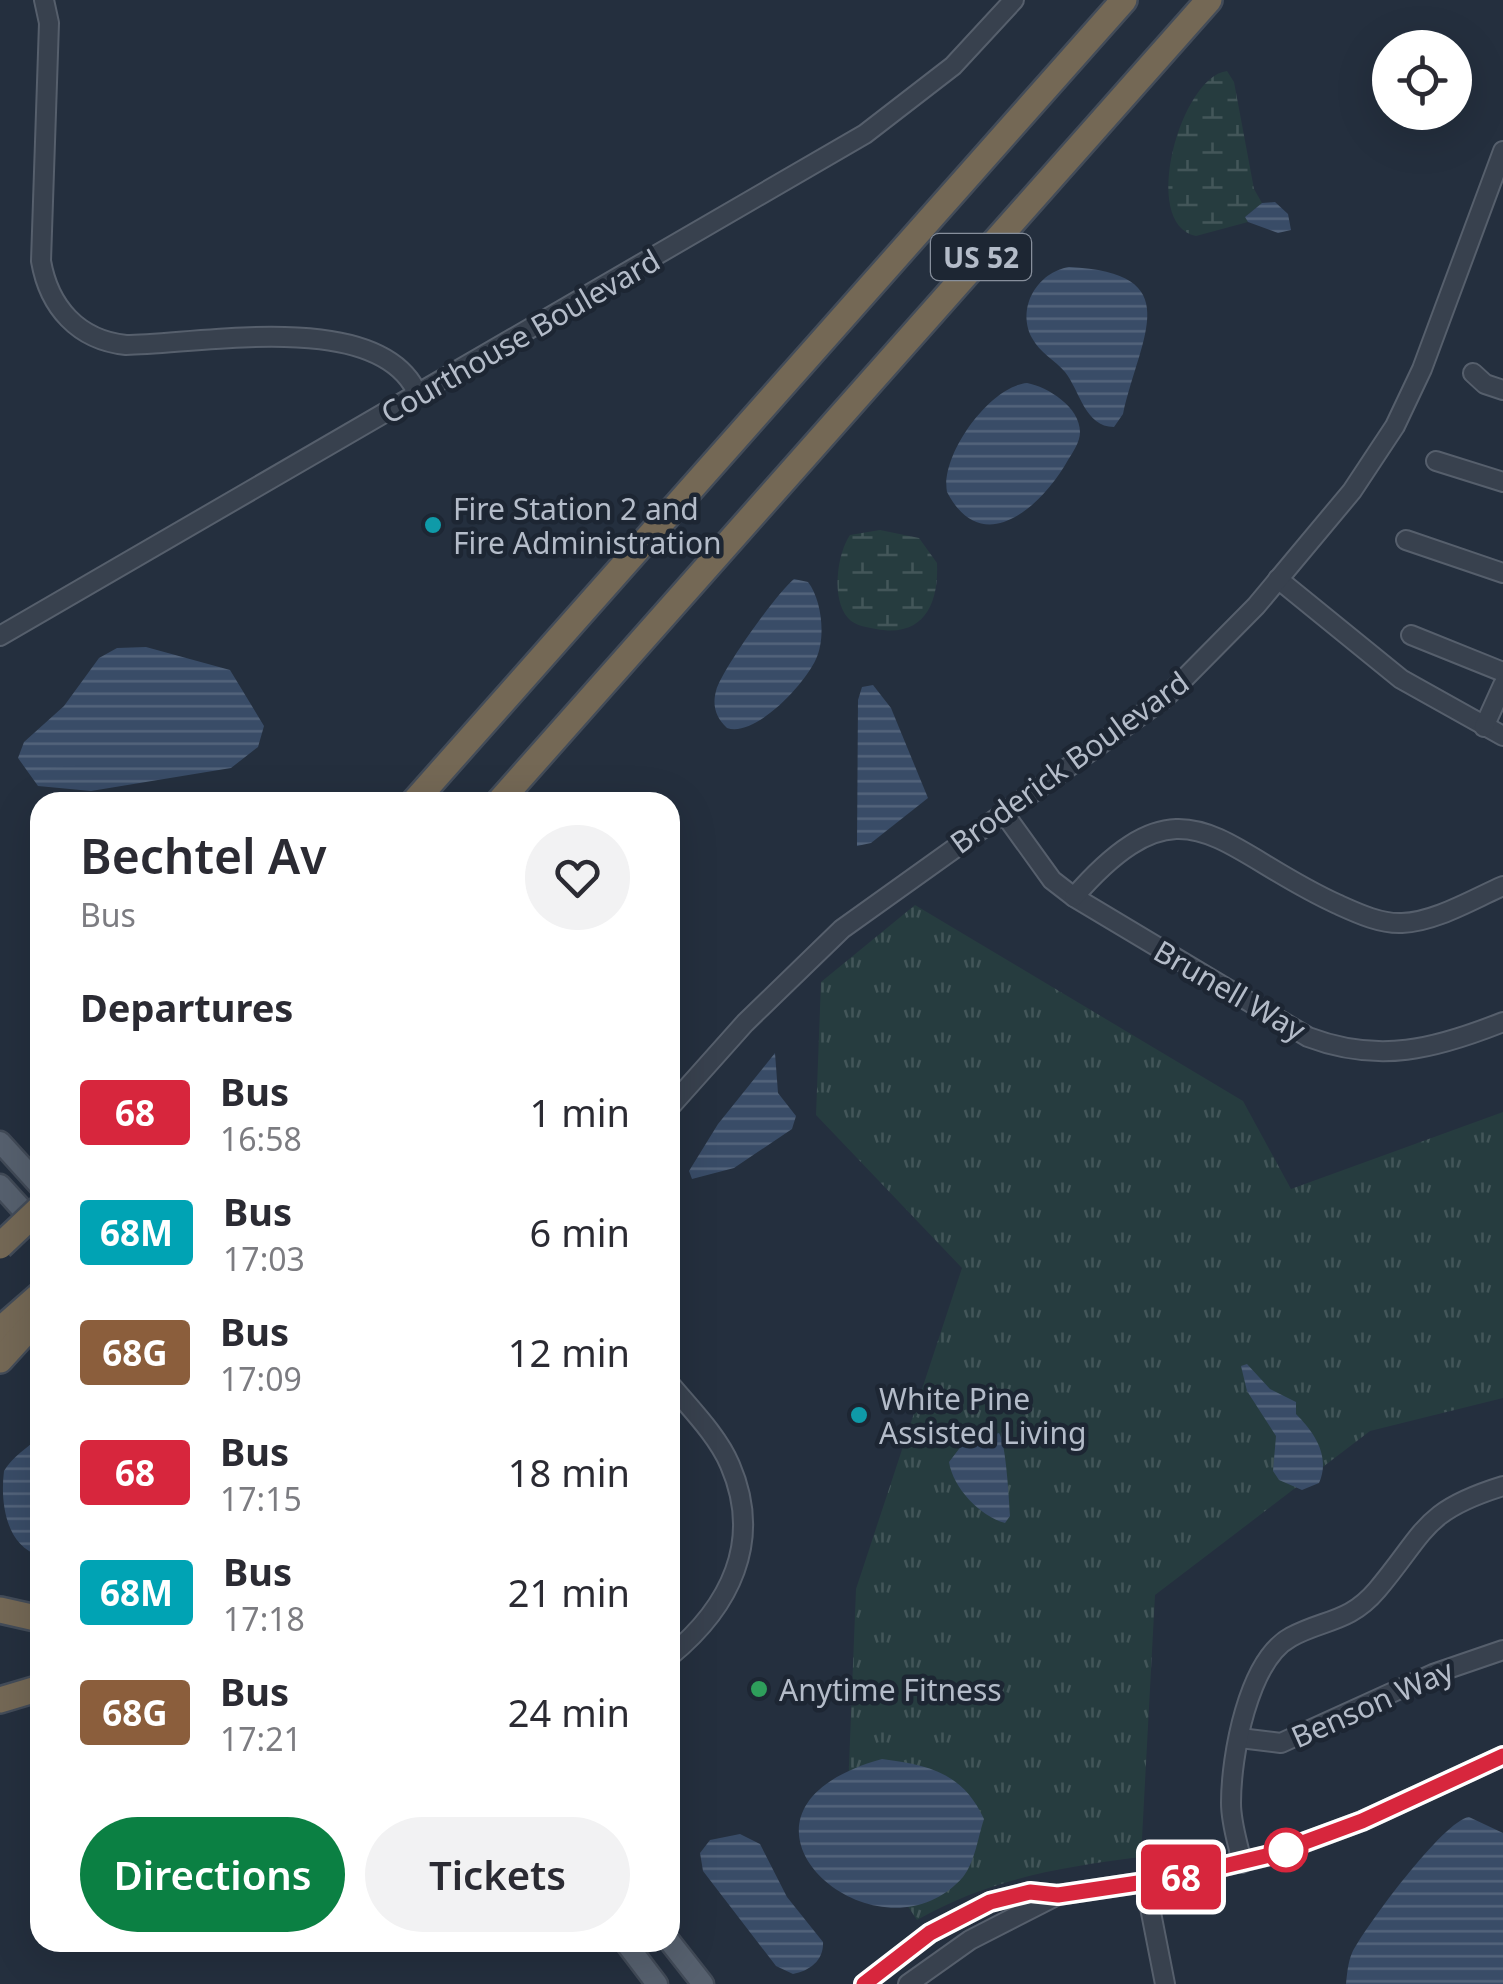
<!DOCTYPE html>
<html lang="en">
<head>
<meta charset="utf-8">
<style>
  :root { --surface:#fff; --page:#f2f2f3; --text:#2b2b33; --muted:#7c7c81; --accent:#0b8043 }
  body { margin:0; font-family:"Noto Sans",sans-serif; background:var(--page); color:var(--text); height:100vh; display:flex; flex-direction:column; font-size:38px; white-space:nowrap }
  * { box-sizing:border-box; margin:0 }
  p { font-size:32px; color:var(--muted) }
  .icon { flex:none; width:55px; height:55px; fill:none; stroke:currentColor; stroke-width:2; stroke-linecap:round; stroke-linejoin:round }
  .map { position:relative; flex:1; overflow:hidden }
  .side { position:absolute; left:30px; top:792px; width:650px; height:1160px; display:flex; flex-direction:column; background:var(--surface); border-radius:30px; box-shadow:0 10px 40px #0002 }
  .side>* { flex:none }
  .badge { padding:0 20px; border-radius:8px; font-size:35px; line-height:65px }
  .controls { position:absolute; left:1372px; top:30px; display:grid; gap:20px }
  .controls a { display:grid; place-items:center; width:100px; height:100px; border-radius:50%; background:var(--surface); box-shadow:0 10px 40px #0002; font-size:50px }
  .map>.badge { position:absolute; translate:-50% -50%; box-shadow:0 0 0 5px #fff }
  h2 { padding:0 50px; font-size:38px; line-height:90px }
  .round { display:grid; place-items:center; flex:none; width:105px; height:105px; border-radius:52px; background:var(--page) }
  .summary { display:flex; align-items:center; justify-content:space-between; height:170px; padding:0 50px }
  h1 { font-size:48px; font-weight:600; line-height:75px }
  .button { display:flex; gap:20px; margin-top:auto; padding:20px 50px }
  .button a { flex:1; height:115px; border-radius:60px; background:var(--accent); color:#fff; font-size:40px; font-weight:600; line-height:115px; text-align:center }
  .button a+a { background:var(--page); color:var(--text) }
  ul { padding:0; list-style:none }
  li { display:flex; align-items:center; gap:30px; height:120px; padding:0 50px }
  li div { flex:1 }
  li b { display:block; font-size:38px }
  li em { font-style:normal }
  li .badge { min-width:110px; font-weight:700; text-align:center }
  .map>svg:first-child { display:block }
  .grass { fill:url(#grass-tufts) }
  .wetland { fill:url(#wetland-marsh) }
  .water { fill:url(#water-rules) }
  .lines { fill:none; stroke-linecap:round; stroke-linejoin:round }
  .minor-casing { stroke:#565f6c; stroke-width:22 }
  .major-casing { stroke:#414a57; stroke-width:25 }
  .highway-casing { stroke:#434c59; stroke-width:30 }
  .minor { stroke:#38414e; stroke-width:18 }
  .major { stroke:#56606e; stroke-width:20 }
  .highway { stroke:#746855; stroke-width:25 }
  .highway-bridge-casing { stroke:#434c59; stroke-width:30; stroke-linecap:butt }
  .highway-bridge { stroke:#746855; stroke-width:25 }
  .line-casing { stroke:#fff; stroke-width:22 }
  .line { stroke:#d7263d; stroke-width:15 }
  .culture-dot { fill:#0f9aa8; stroke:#1d2633; stroke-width:4 }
  .leisure-dot { fill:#2e9e5b; stroke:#1d2633; stroke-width:4 }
  .stop-dot { fill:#fff; stroke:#d7263d; stroke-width:5 }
  .labels { text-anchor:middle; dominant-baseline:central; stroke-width:9; stroke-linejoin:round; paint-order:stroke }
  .shield { fill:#1d2633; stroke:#878f9c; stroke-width:2.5 }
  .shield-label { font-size:28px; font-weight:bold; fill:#b4bcc9 }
  .street-label { font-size:30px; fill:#b4bcc9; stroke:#1d2633 }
  .poi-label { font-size:30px; fill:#b4bcc9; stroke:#1d2633; text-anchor:start }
</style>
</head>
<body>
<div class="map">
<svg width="1503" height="1984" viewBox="0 0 1503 1984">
  <defs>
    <pattern id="grass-tufts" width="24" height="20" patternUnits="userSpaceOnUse" patternTransform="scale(2.5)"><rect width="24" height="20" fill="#263c3f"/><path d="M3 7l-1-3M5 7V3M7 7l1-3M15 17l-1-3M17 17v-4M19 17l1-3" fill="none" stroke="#435659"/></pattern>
    <pattern id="wetland-marsh" width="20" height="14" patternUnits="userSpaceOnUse" patternTransform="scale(2.5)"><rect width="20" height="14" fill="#263c3f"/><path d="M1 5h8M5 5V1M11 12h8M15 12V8" fill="none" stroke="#435659"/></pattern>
    <pattern id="water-rules" width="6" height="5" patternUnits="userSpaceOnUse" patternTransform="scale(2.5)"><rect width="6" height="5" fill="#394c67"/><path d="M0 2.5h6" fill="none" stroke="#53647b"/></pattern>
  </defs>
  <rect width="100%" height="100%" fill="#242f3e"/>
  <path class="grass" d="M915 905 1243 1101 1291 1189 1503 1112V1398L1370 1431 1155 1595 1141 1857C1061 1867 989 1879 917 1920L847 1815 856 1589 962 1268 816 1115 821 982Z"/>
  <g class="wetland">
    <path d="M1227 71 1234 82 1254 189 1262 203 1245 217 1248 222 1196 236C1139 224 1181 76 1227 71Z"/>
    <path d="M880 530 919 538 937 563C939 605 923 638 876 629 866 627 855 626 848 618 831 599 837 554 850 535Z"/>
  </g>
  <g class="water">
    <path d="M1275 202 1288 214 1291 230 1278 233 1248 222 1245 217 1262 203Z"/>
    <path d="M1069 267C1188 273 1141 334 1123 414L1114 427C1085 427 1080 391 1065 372 1055 360 1040 353 1032 338 1016 307 1038 272 1069 267Z"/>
    <path d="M1027 383C1048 387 1080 407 1080 432 1080 442 1073 452 1068 460 1043 505 983 561 947 492 940 455 990 386 1027 383Z"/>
    <path d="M794 579 808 582C822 600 826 638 816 659 805 684 755 738 727 728 716 718 712 706 716 691 722 669 777 593 794 579Z"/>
    <path d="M146 647 230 670 264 726 258 747 231 768 91 791 38 786 18 758 24 742 64 706 99 658 117 648Z"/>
    <path d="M873 685 891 708 928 798 871 843 857 846 858 700 862 687Z"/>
    <path d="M775 1053 778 1093 796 1116 792 1129 734 1168 692 1179 689 1171 718 1124Z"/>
    <path d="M1247 1364 1270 1389 1296 1402V1414C1314 1432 1331 1456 1319 1483L1302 1490 1279 1480 1273 1471 1276 1436 1247 1391 1241 1366Z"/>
    <path d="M999 1433C1006 1443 1009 1499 1010 1516L1005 1523C980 1516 953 1488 949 1462L962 1445Z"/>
    <path d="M40 1437V1556C6 1546 0 1503 4 1471 12 1457 28 1447 40 1437Z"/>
    <path d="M882 1759C929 1765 963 1773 984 1819 978 1837 975 1862 963 1877 877 1975 691 1812 882 1759Z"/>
    <path d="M1469 1817 1503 1833V1984H1346C1347 1974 1348 1962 1352 1953 1365 1927 1444 1820 1469 1817Z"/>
    <path d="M740 1834 760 1844 787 1897 823 1942C824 1960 810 1971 793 1974L776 1966 703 1871 700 1853 710 1840Z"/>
  </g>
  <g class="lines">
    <defs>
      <g id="minor">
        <path d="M44 0 49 23 41 261C49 307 78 340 126 345 202 344 382 308 418 395"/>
        <path d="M1473 373 1485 384 1503 390"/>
        <path d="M1436 461 1503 482"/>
        <path d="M1406 540 1503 573"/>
        <path d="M1278 579 1401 679 1503 736"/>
        <path d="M1411 635 1503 672"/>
        <path d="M0 636 865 134 953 66 1014 0"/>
        <path d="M1484 727 1503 685"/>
        <path d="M1003 812 1052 880 1074 897 1308 1037C1379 1064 1435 1049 1503 1022"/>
        <path d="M1074 897C1185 770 1218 850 1337 904 1357 913 1380 924 1402 923 1435 922 1473 899 1503 886"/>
        <path d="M670 1107 745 1023 842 929 1165 698 1256 606 1352 491 1395 426 1422 369 1503 151"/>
        <path d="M670 1384C690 1408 718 1436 730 1465 763 1541 730 1607 670 1656"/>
        <path d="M1240 1738 1281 1743 1433 1674 1503 1650"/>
        <path d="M1242 1863C1238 1843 1231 1824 1231 1803 1231 1756 1248 1660 1291 1637 1324 1619 1349 1623 1377 1590 1426 1532 1422 1511 1503 1486"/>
        <path d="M1145 1882 1165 1984"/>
        <path d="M864 1984 930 1933 990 1902 1030 1892 1058 1895 1178 1877 1271 1855 1362 1821 1503 1756"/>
        <path d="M908 1984 970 1940 1058 1895"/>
      </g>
      <g id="major">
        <path d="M0 1142 40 1186"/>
        <path d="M0 1185 40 1229"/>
        <path d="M625 1942 657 1984"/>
        <path d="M670 1942 703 1984"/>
      </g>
      <g id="highway">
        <path d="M414 802 1124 0"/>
        <path d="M499 802 1209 0"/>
        <path d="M0 1330 40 1295"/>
        <path d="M0 1360 40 1316"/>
        <path d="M0 1610 40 1619"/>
        <path d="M0 1700 40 1688"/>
      </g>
    </defs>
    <use href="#minor" class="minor-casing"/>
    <use href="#major" class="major-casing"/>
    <use href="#highway" class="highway-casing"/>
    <use href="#minor" class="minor"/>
    <use href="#major" class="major"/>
    <use href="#highway" class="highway"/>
    <defs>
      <path id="highway-bridge" d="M0 1246 40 1208"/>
    </defs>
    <use href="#highway-bridge" class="highway-bridge-casing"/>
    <use href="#highway-bridge" class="highway-bridge"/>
  </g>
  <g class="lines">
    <defs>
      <path id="line" d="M864 1984 930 1933 990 1902 1030 1892 1058 1895 1178 1877 1270 1855 1362 1821 1503 1756"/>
    </defs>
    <use href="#line" class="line-casing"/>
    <use href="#line" class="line"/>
  </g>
  <g class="culture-dot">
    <circle cx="433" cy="525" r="10"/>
    <circle cx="859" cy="1415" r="10"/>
  </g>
  <circle class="leisure-dot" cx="759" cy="1689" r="10"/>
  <circle class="stop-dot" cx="1286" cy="1850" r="20"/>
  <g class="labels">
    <rect class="shield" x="931" y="234" width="100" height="46" rx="8"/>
    <g class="shield-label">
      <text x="981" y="257">US 52</text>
    </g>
    <g class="street-label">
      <text transform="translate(520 336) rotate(-30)">Courthouse Boulevard</text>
      <text transform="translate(1069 762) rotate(-36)">Broderick Boulevard</text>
      <text transform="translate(1230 990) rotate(30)">Brunell Way</text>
      <text transform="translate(1372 1703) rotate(-24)">Benson Way</text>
    </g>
    <g class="poi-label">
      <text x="453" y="508">Fire Station 2 and<tspan x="453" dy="34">Fire Administration</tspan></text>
      <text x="879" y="1398">White Pine<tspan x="879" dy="34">Assisted Living</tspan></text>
      <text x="779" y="1689">Anytime Fitness</text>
    </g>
  </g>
</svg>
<div class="controls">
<a><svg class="icon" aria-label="locate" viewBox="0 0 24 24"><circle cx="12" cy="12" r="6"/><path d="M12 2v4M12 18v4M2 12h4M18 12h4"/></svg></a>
</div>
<b class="badge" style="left:1181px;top:1877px;background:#d7263d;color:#fff">68</b>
<section class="side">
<div class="summary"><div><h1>Bechtel Av</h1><p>Bus</p></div><a class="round"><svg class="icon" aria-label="heart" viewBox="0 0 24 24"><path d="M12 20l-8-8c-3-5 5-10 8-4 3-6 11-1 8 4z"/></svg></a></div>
<h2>Departures</h2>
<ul>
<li><span class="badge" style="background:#d7263d;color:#fff">68</span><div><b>Bus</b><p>16:58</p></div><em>1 min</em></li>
<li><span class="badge" style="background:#00a3b4;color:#fff">68M</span><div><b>Bus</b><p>17:03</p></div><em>6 min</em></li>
<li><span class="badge" style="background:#8b5e3c;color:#fff">68G</span><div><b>Bus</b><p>17:09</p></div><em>12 min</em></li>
<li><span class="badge" style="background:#d7263d;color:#fff">68</span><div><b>Bus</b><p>17:15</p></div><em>18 min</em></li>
<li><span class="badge" style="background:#00a3b4;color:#fff">68M</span><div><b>Bus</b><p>17:18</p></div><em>21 min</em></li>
<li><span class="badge" style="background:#8b5e3c;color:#fff">68G</span><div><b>Bus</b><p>17:21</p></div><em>24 min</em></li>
</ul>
<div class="button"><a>Directions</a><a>Tickets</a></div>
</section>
</div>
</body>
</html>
